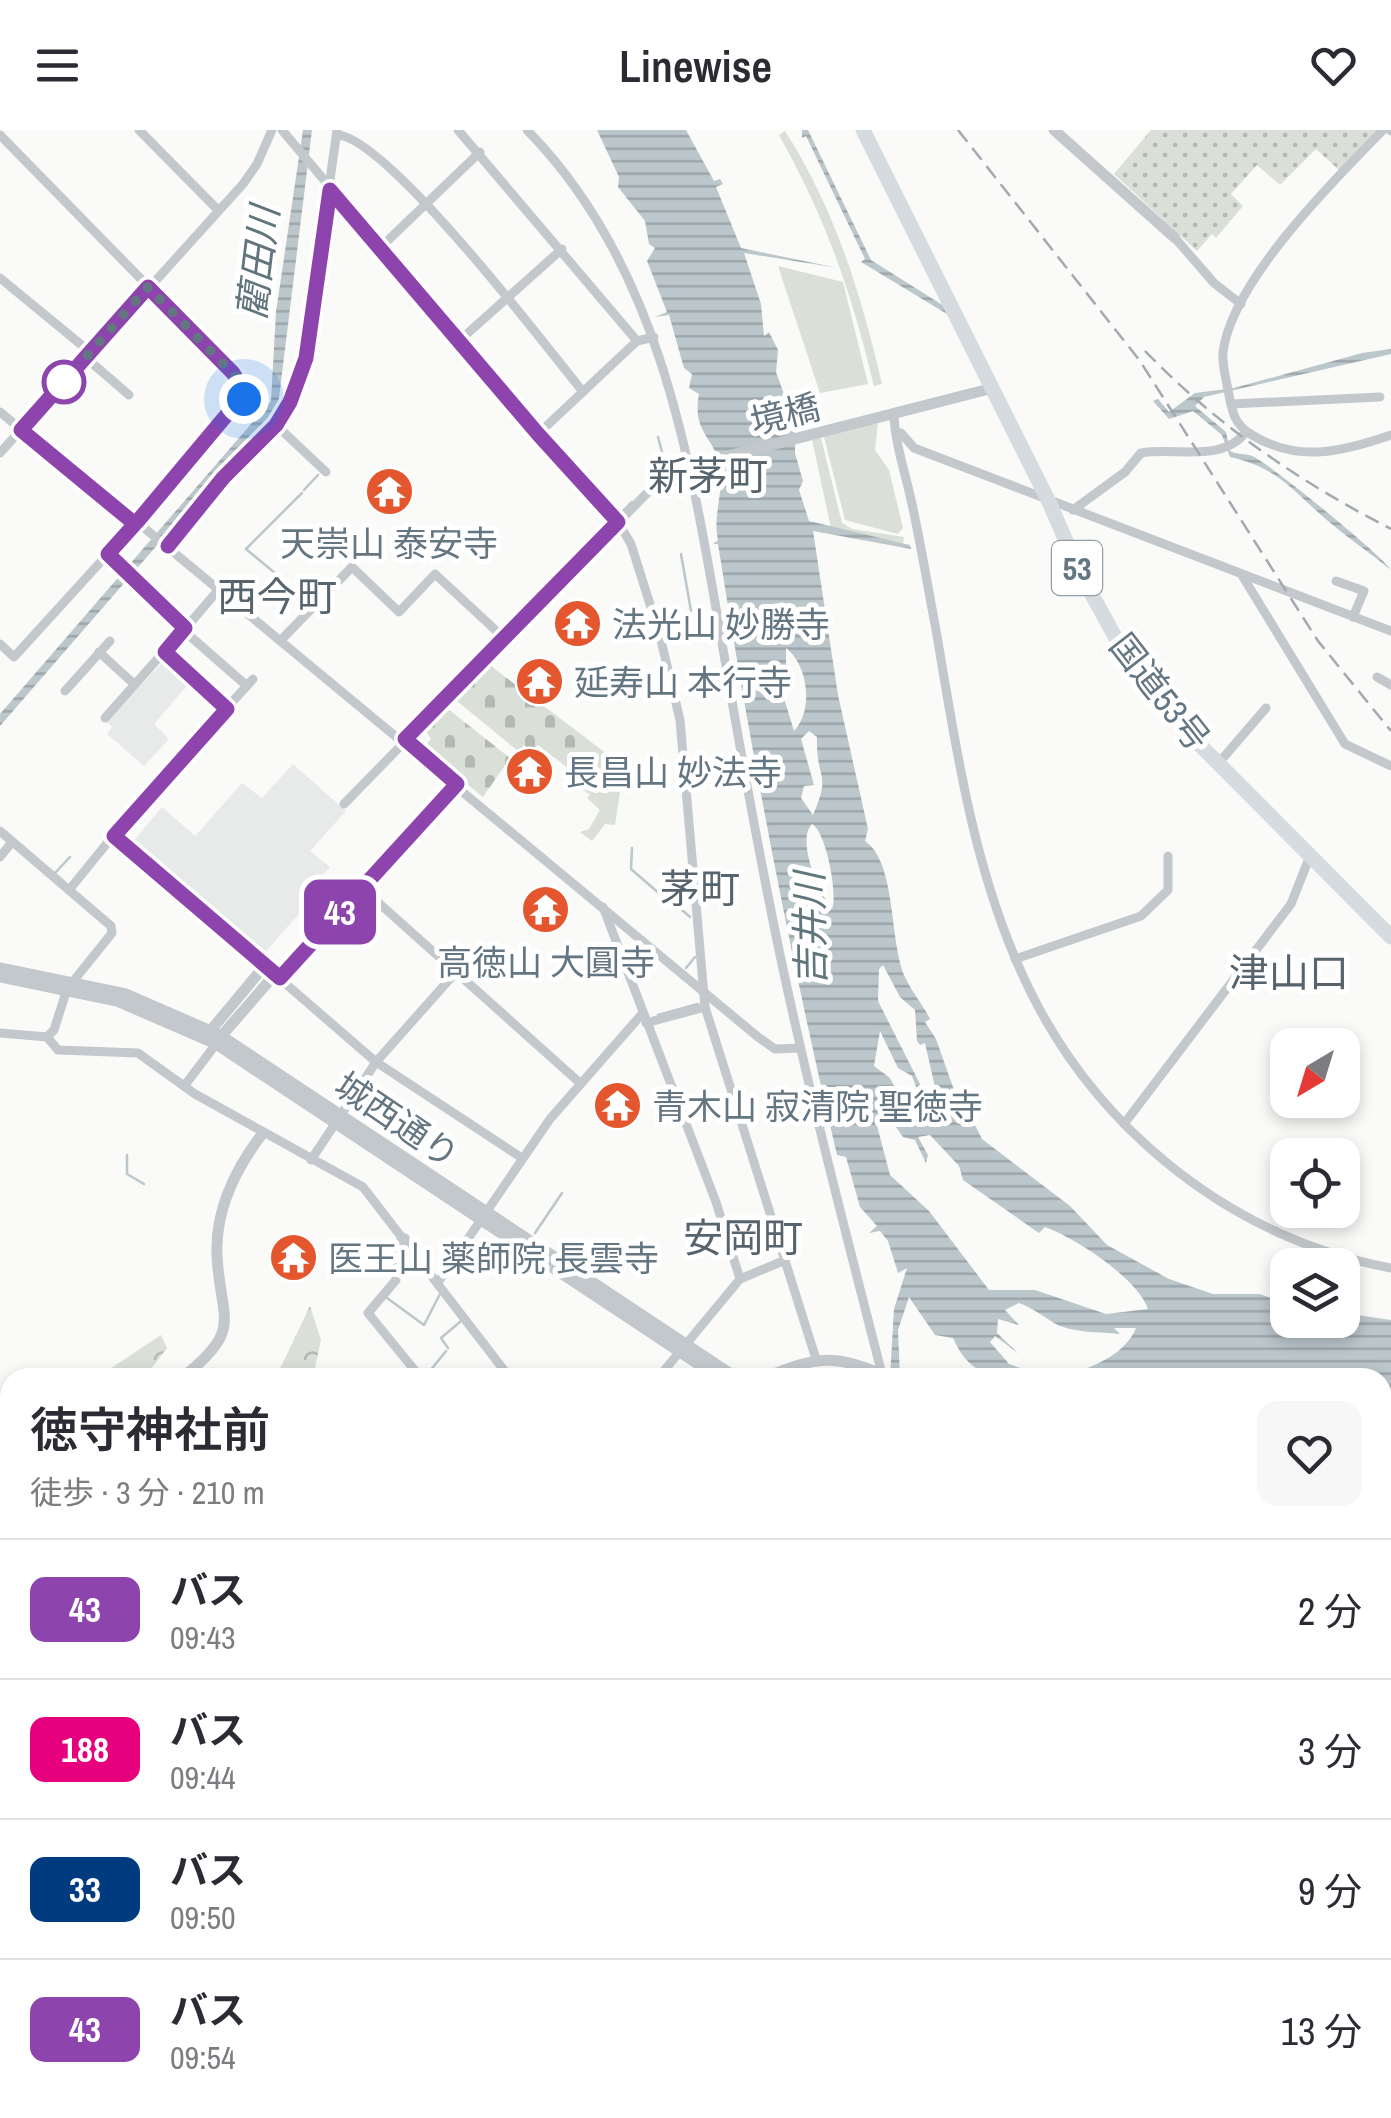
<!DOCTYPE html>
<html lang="ja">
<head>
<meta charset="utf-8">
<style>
  :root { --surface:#fff; --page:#f7f7f7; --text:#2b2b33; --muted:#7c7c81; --line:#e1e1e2 }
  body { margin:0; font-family:"Archivo Narrow","Noto Sans JP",sans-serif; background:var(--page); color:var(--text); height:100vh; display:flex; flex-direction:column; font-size:38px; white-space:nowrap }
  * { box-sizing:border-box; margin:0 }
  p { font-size:32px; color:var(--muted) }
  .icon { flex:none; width:55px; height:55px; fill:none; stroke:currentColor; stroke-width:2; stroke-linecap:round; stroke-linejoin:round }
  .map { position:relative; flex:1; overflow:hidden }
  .drawer { position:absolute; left:0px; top:1238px; width:1392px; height:752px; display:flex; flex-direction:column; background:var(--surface); border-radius:30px 30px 0 0; box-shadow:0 5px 15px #0003 }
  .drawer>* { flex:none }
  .badge { padding:0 20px; border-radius:15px; font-size:35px; line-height:65px }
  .needle { width:65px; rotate:218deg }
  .controls { position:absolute; left:1270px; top:898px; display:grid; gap:20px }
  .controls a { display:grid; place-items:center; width:90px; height:90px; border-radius:20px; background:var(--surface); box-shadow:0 5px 15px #0003; font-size:50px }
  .you { position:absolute; width:50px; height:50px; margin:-25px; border:8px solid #fff; border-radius:50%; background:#1a73e8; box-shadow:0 0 0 15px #1a73e833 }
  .map>.badge { position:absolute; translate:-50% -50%; box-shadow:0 0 0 5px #fff }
  .round { display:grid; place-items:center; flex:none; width:105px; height:105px; border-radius:20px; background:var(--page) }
  .summary { display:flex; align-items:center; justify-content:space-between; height:170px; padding:0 30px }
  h1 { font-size:48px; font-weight:600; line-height:75px }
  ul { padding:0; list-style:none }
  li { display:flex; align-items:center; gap:30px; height:140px; padding:0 30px; border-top:2px solid var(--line) }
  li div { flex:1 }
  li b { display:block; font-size:38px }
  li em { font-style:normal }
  li .badge { min-width:110px; font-weight:700; text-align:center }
  header { display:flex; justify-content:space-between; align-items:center; height:130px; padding:0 30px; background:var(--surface); font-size:45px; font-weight:600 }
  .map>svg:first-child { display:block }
  .built { fill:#e8e9e9 }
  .green { fill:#dadfd7 }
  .forest { fill:url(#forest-crowns) }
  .cemetery { fill:url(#cemetery-stones) }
  .park { fill:url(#park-dots) }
  .water { fill:url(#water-rules); fill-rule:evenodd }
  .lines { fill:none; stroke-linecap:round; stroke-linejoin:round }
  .stream { stroke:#bbc7cb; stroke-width:2.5 }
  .minor { stroke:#c3c8cc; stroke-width:9 }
  .tertiary { stroke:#c3c8cc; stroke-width:11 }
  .trunk { stroke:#d6dbdf; stroke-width:15 }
  .motorway { stroke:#d6dbdf; stroke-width:18 }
  .rail { stroke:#a2aab0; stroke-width:2.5; stroke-dasharray:15 8; stroke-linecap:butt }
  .line-casing { stroke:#fff; stroke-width:22 }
  .line { stroke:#8e44ad; stroke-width:15 }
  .walk { stroke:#657683; stroke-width:10; stroke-dasharray:0 18 }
  .stop-dot { fill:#fff; stroke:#8e44ad; stroke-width:5 }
  .labels { text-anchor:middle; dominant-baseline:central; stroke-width:10; stroke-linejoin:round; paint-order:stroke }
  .shield { fill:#fff; stroke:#939fa8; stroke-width:2.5 }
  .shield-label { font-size:32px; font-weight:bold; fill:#657683 }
  .street-label { font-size:35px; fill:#657683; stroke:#fff }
  .poi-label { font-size:35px; fill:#657683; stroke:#fff; text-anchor:start }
  .water-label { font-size:38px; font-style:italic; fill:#60757c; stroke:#fff }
  .quarter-label { font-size:40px; fill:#57646e; stroke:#fff }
</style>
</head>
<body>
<header><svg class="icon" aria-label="menu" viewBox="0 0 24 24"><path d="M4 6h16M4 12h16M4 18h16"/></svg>Linewise<svg class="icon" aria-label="heart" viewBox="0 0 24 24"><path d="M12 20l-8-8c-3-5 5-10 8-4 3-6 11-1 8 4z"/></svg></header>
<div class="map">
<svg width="1391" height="1988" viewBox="0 0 1391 1988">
  <defs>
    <pattern id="forest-crowns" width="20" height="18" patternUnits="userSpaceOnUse" patternTransform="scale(2.5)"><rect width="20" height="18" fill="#dadfd7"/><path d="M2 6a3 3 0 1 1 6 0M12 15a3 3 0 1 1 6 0" fill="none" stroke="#b4b9b4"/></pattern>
    <pattern id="cemetery-stones" width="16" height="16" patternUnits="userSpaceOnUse" patternTransform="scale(2.5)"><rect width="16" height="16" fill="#dadfd7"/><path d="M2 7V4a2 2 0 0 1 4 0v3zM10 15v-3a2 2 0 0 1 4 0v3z" fill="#b4b9b4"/></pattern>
    <pattern id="park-dots" width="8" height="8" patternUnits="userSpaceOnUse" patternTransform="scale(2.5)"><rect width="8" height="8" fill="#dadfd7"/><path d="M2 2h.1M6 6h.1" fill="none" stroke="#b4b9b4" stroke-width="1.8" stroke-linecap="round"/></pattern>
    <pattern id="water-rules" width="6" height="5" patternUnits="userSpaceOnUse" patternTransform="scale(2.5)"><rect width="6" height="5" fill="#bbc7cb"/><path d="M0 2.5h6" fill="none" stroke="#9ca6aa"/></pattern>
  </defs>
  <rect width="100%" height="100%" fill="#fafaf8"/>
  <g class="built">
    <path d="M167 528 191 551 154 594 169 609 144 636 107 604 112 597 106 591Z"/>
    <path d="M293 634 346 681 310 721 330 737 313 756 318 762 262 826 131 714 162 677 195 706 242 653 262 668Z"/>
  </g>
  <g class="green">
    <path d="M785 1C835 79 861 164 882 254L874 256C851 161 827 91 779 5Z"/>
    <path d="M778 136 843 152 868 254 820 263Z"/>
    <path d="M878 293 875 320 889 340 903 398 898 404 845 390 824 307Z"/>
    <path d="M821 308 842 393 852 399 904 407 903 413 831 398 812 310Z"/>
    <path d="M599 654 606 661 620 662 615 695 605 694 592 711 580 702 589 699 600 680 587 668Z"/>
  </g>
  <g class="forest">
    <path d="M310 1176 321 1210 313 1247H276Z"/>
    <path d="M161 1205 167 1218 145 1247H98Z"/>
  </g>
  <g class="cemetery">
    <path d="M487 533 607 624 597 661 589 664 580 658 581 648 538 615 532 621 524 615 519 622 457 571 456 565 474 553 472 549Z"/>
    <path d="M448 579 510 628 483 667 423 619 431 609 423 597 441 580Z"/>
  </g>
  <path class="park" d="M1151 0H1377L1339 40 1316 19 1280 55 1257 35 1231 64 1243 76 1216 108 1212 104 1197 121 1114 44Z"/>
  <g class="water">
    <path d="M303 0H312L278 276 0 596V584L271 271 276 182Z"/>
    <path d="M597 0H686L714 51 720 49 723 54 716 57 741 118 838 138 744 123 761 174 764 206 769 202 778 220 776 242 795 294V323L803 351 799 360 809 391 910 415 911 419 813 401 838 565 868 699 865 711C897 733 889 812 905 847 911 861 923 875 930 889L925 892 936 909 965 991 974 993 982 1009 1070 1076 1107 1115 1169 1149 1213 1164H1260L1287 1174 1288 1190H1342L1343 1183 1391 1190V1274L1383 1276 1382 1248 1067 1247C1091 1236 1124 1227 1136 1198H1114L1120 1204C1099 1202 1072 1203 1054 1193 1044 1187 1033 1178 1019 1173L1005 1180 1019 1195 998 1189 997 1203 1019 1224 995 1206 990 1212 1009 1234 1044 1247C1001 1247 972 1252 953 1208L935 1205 909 1167 898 1200 900 1247H890L894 1179 907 1138 898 1143 888 1111 880 1101 869 1103 877 1096 860 1077 846 1027 837 1025C789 821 751 623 718 414H713L718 410C712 384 726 358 719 331 712 307 692 300 699 264L689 258 692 244 684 238 669 185 655 187 667 182 647 131 655 118 649 114 645 91 618 57 619 47ZM786 518C808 535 814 580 794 601L777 545 779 541H786ZM809 601 817 607C816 652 832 641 813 685L801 668 804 656 814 655 801 609ZM812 694C826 701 838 765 832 779 819 763 796 711 812 694ZM883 835 900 867 915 880 917 911 920 915 925 913 939 975 927 968 878 871 879 839ZM880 901 898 938 912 946 925 979 923 989 909 985 890 948 874 936ZM875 988 896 997 903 1007 915 1010 926 1033 928 1025 918 1007 930 1005 959 1036 963 1050 1039 1103 1045 1097C1076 1108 1138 1149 1148 1179L1106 1184 1035 1160H989L929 1081 890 1045Z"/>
    <path d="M802 0H808L871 130 944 176 947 184 861 132 865 129 806 6 802 8Z"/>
    <path d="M1391 219V224L1204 267 1195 276 1226 302 1230 321C1238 325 1244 323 1252 326 1267 331 1386 429 1391 440 1370 423 1348 408 1328 391 1293 361 1277 337 1230 327L1222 305 1193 281 1169 289 1153 271 1158 269 1169 282 1195 263 1234 258 1362 223Z"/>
  </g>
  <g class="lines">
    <g class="stream">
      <path d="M658 307 666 337"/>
      <path d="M676 329 682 323"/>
      <path d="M304 360 318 345"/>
      <path d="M302 363 246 419 310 472"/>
      <path d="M623 381 632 372"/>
      <path d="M681 424 691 481"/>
      <path d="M632 718 631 739 669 772"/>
      <path d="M55 743 70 727"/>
      <path d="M681 779 690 787"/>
      <path d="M686 838 695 827"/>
      <path d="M658 885 698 874"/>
      <path d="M127 1025V1044L144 1054"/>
      <path d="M535 1103 562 1063"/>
      <path d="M387 1168 424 1195 440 1164"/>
      <path d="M448 1218 441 1208 461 1191"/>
      <path d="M426 1246 446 1221"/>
    </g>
    <g class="minor">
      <path d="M139 0 218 80"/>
      <path d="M282 0 538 304 618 392 631 414 660 506 680 590 705 877 816 1229"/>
      <path d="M458 0 637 211"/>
      <path d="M527 0C660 135 690 328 721 507 737 602 754 696 773 791 804 944 844 1096 883 1248"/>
      <path d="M1383 0C1334 50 1232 151 1223 222 1222 235 1226 248 1228 260 1232 280 1233 294 1252 305 1298 333 1342 322 1391 305"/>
      <path d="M1390 0 1391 1"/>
      <path d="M0 5 233 243 245 263 137 392 14 527 0 514"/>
      <path d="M337 5C386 6 547 217 583 262"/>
      <path d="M1175 108 1214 153 1241 174"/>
      <path d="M381 117 480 22"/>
      <path d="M0 148 90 222"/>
      <path d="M460 210 562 119"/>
      <path d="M85 227 129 265"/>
      <path d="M1231 274 1380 267"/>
      <path d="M0 282 135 394"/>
      <path d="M894 285C895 314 906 345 912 374 921 415 928 458 936 500 955 611 971 725 1016 830 1082 988 1222 1106 1391 1138"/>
      <path d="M276 295 326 342"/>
      <path d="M901 303 914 318 1391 501"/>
      <path d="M538 304 637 211 654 207"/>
      <path d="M0 323 243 54 257 34 272 0"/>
      <path d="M1073 380 1125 342 1141 323C1177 317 1222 333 1246 302"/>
      <path d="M137 392 758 907 775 919 800 918"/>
      <path d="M168 416 223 348 276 295 303 242 337 0"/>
      <path d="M1243 447 1345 614 1391 636"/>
      <path d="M1336 451 1364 461 1353 487"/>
      <path d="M190 493 220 458"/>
      <path d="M183 500 247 556"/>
      <path d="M282 509 352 437 399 482 435 444 504 508"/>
      <path d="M99 522 134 554"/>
      <path d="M165 522 227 579"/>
      <path d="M1377 547 1391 555"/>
      <path d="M65 561 110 511"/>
      <path d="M105 588 185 498 108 424"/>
      <path d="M1217 635 1266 578"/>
      <path d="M344 674 652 358 675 340 689 336"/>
      <path d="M0 701 111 796 112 803 67 859 54 900 47 907 0 903"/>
      <path d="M115 706 376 932 522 1028"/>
      <path d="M0 727 12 712"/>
      <path d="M362 758 580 953"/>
      <path d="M69 760 139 674 253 549"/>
      <path d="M603 777 716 1072 740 1149"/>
      <path d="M1015 829 1141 786 1168 760V726"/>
      <path d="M280 848 457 654"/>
      <path d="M646 893 705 877"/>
      <path d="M47 907 58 920 138 923 195 964 363 1057 510 1248"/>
      <path d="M185 955 216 914"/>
      <path d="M1124 994 1291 774 1310 726"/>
      <path d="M311 1030 376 932 456 842"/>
      <path d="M405 1108 399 1113 396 1150 368 1183 421 1248"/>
      <path d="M439 1151 550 989 642 884"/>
      <path d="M658 1248 740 1149 783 1131"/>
      <path d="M1382 1408 1391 1409"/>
      <path d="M1382 1604 1391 1608"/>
      <path d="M0 1756 10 1773"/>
      <path d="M1382 1856 1391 1843"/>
      <path d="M0 1887 10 1901"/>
      <path d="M144 1980 149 1988"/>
      <path d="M402 1980 406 1988"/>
      <path d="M710 1980 712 1988"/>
      <path d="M779 1980 797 1988"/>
      <path d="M843 1980 845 1988"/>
      <path d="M357 1981 358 1980"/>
      <path d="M13 1988 16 1980"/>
      <path d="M488 1988 491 1980"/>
      <path d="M882 1988 892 1980"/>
      <path d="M1002 1988 1015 1980"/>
      <path d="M1123 1988 1129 1980"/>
      <path d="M1257 1988 1262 1980"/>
      <path d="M1337 1988 1338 1980"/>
    </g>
    <g class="tertiary">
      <path d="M1054 0 1175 108"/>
      <path d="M689 336 993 258"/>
      <path d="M0 838 126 864 220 905 737 1248"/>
      <path d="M0 847 117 871 216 914 719 1248"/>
      <path d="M207 905 266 834"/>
      <path d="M218 910 276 843"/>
      <path d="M182 1248C245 1198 220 1191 217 1125 215 1079 236 1038 263 1003"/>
      <path d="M764 1248C819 1225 835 1224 890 1248"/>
      <path d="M0 1479 10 1456"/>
      <path d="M1382 1493 1391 1497"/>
      <path d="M1382 1552 1391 1556"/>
      <path d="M1382 1563 1391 1566"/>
    </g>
    <path class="trunk" d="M863 0 1049 372 1080 443 1118 512 1183 598 1391 807"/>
    <g class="motorway">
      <path d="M0 1638 10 1634"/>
      <path d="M0 1653 10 1649"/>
      <path d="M1382 1938 1391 1946"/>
      <path d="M1382 1956 1391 1964"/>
    </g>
    <g class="rail">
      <path d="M958 0 1140 231 1318 511 1391 601"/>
      <path d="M1145 221C1218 296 1298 351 1391 399"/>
    </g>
  </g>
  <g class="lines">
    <defs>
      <path id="line" d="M137 392 245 263 233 243 148 157 21 300 135 394 108 424 185 498 165 522 227 579 114 706 280 848 457 654 405 609 618 392 538 304 330 60 306 228 290 272 276 295 223 348 168 416"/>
    </defs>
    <use href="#line" class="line-casing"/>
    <use href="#line" class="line"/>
    <path class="walk" d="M64 252 148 157 240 251 244 269"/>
  </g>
  <defs>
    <symbol id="temple-disc" viewBox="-11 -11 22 22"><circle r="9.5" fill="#e4572e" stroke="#fff"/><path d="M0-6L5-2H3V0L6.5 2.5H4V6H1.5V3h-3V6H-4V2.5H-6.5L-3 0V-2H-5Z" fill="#fff"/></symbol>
  </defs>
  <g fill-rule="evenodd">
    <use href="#temple-disc" x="362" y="334" width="55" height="55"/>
    <use href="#temple-disc" x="550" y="466" width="55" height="55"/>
    <use href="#temple-disc" x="512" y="524" width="55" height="55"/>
    <use href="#temple-disc" x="502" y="614" width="55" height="55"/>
    <use href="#temple-disc" x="518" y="752" width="55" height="55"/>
    <use href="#temple-disc" x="590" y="948" width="55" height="55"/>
    <use href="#temple-disc" x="266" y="1100" width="55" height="55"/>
  </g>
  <circle class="stop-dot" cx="64" cy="252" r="20"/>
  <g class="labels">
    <rect class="shield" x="1052" y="411" width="50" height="54" rx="8"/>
    <g class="shield-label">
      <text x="1077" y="438">53</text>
    </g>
    <g class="street-label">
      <text transform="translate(785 284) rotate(-14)">境橋</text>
      <text transform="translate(1160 562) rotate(52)">国道53号</text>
      <text transform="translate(397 990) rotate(34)">城西通り</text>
    </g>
    <g class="poi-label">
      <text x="389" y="413" text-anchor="middle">天崇山 泰安寺</text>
      <text x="612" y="494">法光山 妙勝寺</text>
      <text x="574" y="552">延寿山 本行寺</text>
      <text x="564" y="642">長昌山 妙法寺</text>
      <text x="546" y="832" text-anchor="middle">高徳山 大圓寺</text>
      <text x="652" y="976">青木山 寂清院 聖徳寺</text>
      <text x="328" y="1128">医王山 薬師院 長雲寺</text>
    </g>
    <g class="water-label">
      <text transform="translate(258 133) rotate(-83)">藺田川</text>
      <text transform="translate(810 799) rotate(-91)">吉井川</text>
    </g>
    <g class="quarter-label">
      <text x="708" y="345">新茅町</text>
      <text x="277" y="466">西今町</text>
      <text x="700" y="758">茅町</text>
      <text x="1289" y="842">津山口</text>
      <text x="743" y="1107">安岡町</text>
    </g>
  </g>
</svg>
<div class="controls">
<a><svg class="needle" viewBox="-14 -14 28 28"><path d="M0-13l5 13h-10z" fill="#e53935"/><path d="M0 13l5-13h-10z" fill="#7c7c81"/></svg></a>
<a><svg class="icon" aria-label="locate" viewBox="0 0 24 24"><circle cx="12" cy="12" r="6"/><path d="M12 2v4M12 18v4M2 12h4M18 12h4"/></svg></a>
<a><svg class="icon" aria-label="layers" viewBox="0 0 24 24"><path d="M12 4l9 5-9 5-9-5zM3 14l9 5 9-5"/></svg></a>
</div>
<div class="you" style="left:244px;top:269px"></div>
<b class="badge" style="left:340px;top:782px;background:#8e44ad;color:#fff">43</b>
<section class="drawer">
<div class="summary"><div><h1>徳守神社前</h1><p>徒歩 · 3 分 · 210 m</p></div><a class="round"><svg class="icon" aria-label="heart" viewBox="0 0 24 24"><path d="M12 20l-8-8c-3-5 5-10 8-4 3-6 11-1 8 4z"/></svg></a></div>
<ul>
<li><span class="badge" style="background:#8e44ad;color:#fff">43</span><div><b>バス</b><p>09:43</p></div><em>2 分</em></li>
<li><span class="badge" style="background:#e6007e;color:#fff">188</span><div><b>バス</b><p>09:44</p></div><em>3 分</em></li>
<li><span class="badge" style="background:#003b80;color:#fff">33</span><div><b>バス</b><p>09:50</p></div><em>9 分</em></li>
<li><span class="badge" style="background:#8e44ad;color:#fff">43</span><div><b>バス</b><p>09:54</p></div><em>13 分</em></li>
</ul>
</section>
</div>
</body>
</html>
